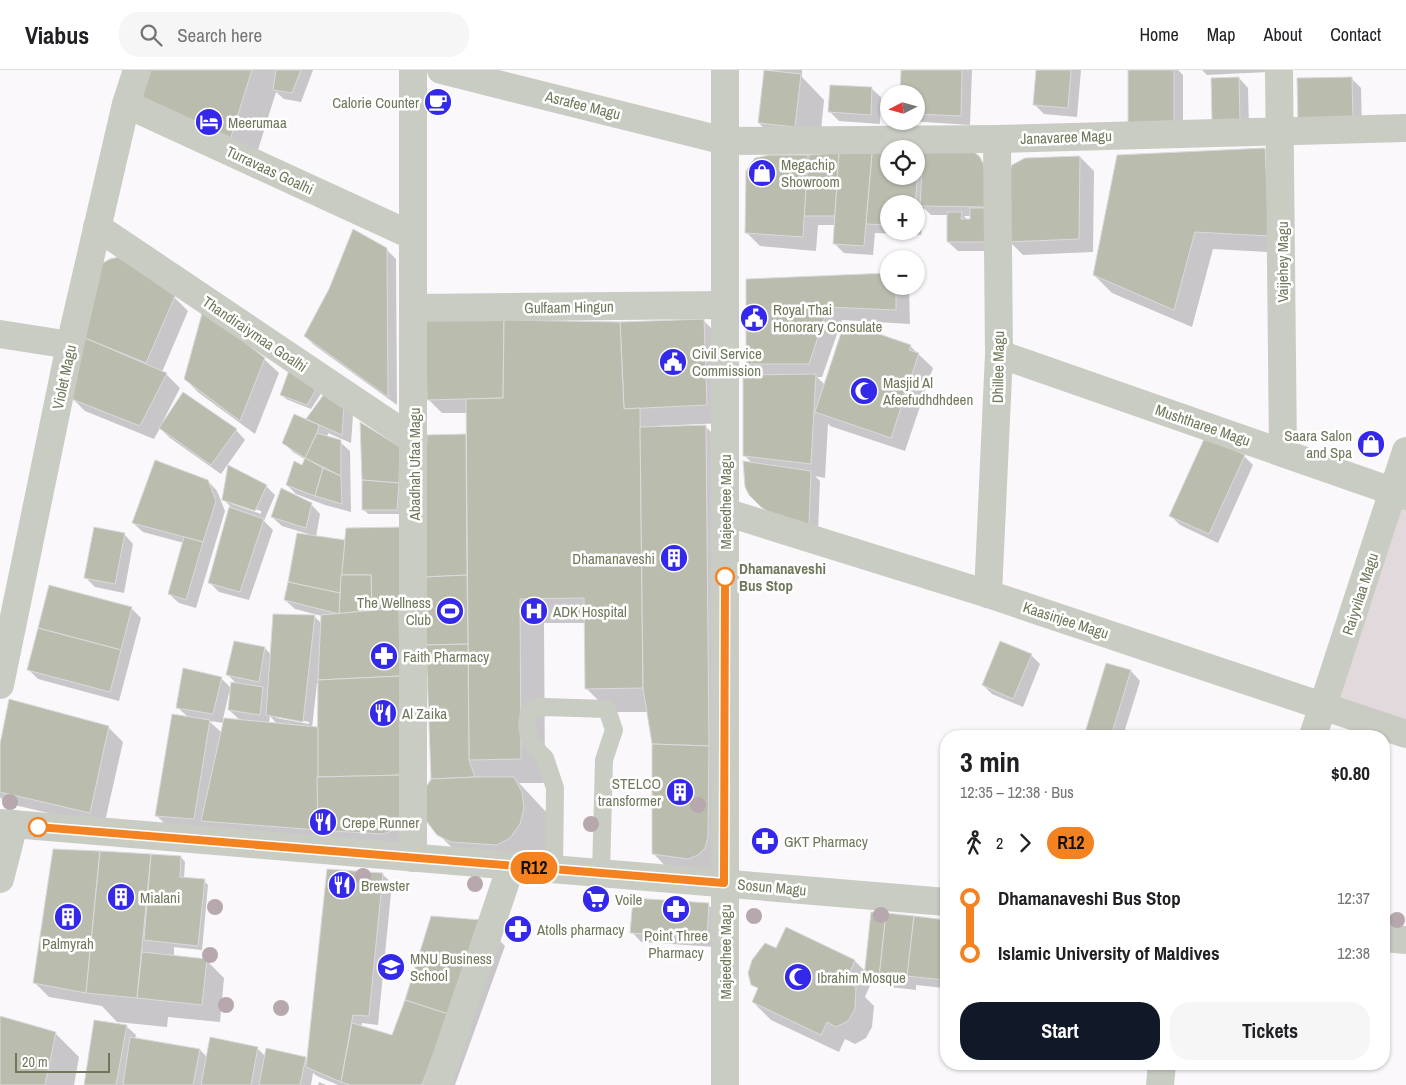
<!DOCTYPE html>
<html lang="en">
<head>
<meta charset="utf-8">
<style>
  :root { --surface:#fff; --page:#f6f6f6; --text:#202124; --muted:#757577; --line:#e0e0e0; --accent:#111827 }
  body { margin:0; font-family:"Archivo Narrow",sans-serif; background:var(--page); color:var(--text); height:100vh; display:flex; flex-direction:column; font-size:19px; white-space:nowrap }
  * { box-sizing:border-box; margin:0 }
  p { font-size:16px; color:var(--muted) }
  .icon { flex:none; width:28px; height:28px; fill:none; stroke:currentColor; stroke-width:2; stroke-linecap:round; stroke-linejoin:round }
  .map { position:relative; flex:1; overflow:hidden }
  .side { position:absolute; left:940px; top:660px; width:450px; height:340px; display:flex; flex-direction:column; background:var(--surface); border-radius:20px; box-shadow:0 1px 4px #0004 }
  .side>* { flex:none }
  .badge { padding:0 10px; border-radius:16px; font-size:18px; line-height:32px }
  .needle { width:32px; rotate:264deg }
  .buttons { position:absolute; left:880px; top:15px; display:grid; gap:10px }
  .buttons a { display:grid; place-items:center; width:45px; height:45px; border-radius:50%; background:var(--surface); box-shadow:0 1px 4px #0004; font-size:25px }
  .scale { position:absolute; left:15px; bottom:12px; width:95px; box-sizing:border-box; padding-left:5px; border:2px solid #6f785b; border-top:0; font-size:14px; line-height:18px; white-space:nowrap; color:#6f785b; -webkit-text-stroke:4px #fff; paint-order:stroke }
  .map>.badge { position:absolute; translate:-50% -50%; box-shadow:0 0 0 2px #fff }
  .legs { display:flex; align-items:center; gap:8px; height:55px; padding:0 20px; font-size:16px }
  .legs p { margin-inline-start:auto }
  .headline { display:flex; align-items:center; justify-content:space-between; height:85px; padding:0 20px }
  h1 { font-size:28px; font-weight:700; line-height:38px }
  .action { display:flex; gap:10px; margin-top:auto; padding:10px 20px }
  .action a { flex:1; height:58px; border-radius:20px; background:var(--accent); color:#fff; font-size:20px; font-weight:700; line-height:58px; text-align:center }
  .action a+a { background:var(--page); color:var(--text) }
  ul { padding:0 20px; list-style:none }
  li { display:flex; align-items:center; gap:18px; height:55px; font-size:19px }
  li i { display:grid; place-items:center; width:8px; height:100%; margin:0 6px; background:currentColor }
  li i::after { content:''; width:12px; height:12px; margin:-6px; border:4px solid; border-radius:50%; background:var(--surface) }
  li p { margin-inline-start:auto }
  li:first-child i { background:linear-gradient(#0000 50%,currentColor 0) }
  li:last-child i { background:linear-gradient(currentColor 50%,#0000 0) }
  header { display:flex; align-items:center; gap:30px; box-sizing:border-box; height:70px; padding:0 25px; background:var(--surface); border-bottom:1px solid var(--line) }
  header strong { font-size:24px }
  nav { display:flex; gap:28px; margin-inline-start:auto; font-size:18px }
  .search { width:350px; height:45px; background:var(--page); display:flex; align-items:center; gap:12px; box-sizing:border-box; padding:0 18px; border-radius:20px; color:var(--muted); font-size:19px }
  .map>svg:first-child { display:block }
  .green { fill:#e2d9dd }
  .shadow { fill:#0003; fill-rule:evenodd }
  .building { fill:#babdae; stroke:#dcdadc }
  .lines { fill:none; stroke-linecap:round; stroke-linejoin:round }
  .service { stroke:#c9ccc3; stroke-width:18 }
  .minor { stroke:#c9ccc3; stroke-width:28 }
  .tertiary { stroke:#c9ccc3; stroke-width:28 }
  .tree { fill:#b7a8ae }
  .line-1-casing { stroke:#fff; stroke-width:11 }
  .line-1 { stroke:#f58220; stroke-width:8 }
  .stop-1-dot { fill:#fff; stroke:#f58220; stroke-width:2.5 }
  .labels { text-anchor:middle; dominant-baseline:central; stroke-width:5; stroke-linejoin:round; paint-order:stroke }
  .poi-label { font-size:15px; fill:#6f785b; stroke:#fff; text-anchor:start }
  .street-label { font-size:15px; fill:#6f785b; stroke:#fff }
  .stop-label { font-size:15px; font-weight:bold; fill:#6f785b; stroke:#fff; text-anchor:start }
</style>
</head>
<body>
<header>
<strong>Viabus</strong>
<div class="search"><svg class="icon" aria-label="search" viewBox="0 0 24 24"><circle cx="10" cy="10" r="6"/><path d="M15 15l6 6"/></svg>Search here</div>
<nav><a>Home</a><a>Map</a><a>About</a><a>Contact</a></nav>
</header>
<div class="map">
<svg width="1406" height="1015" viewBox="0 0 1406 1015">
  <rect width="100%" height="100%" fill="#faf8fa"/>
  <path class="green" d="M1398 435 1406 438V650L1339 628Z"/>
  <g class="shadow">
    <path d="M145 0H313L301 32 284 29 276 22 253 96Z"/>
    <path d="M772 0H802V7L824 30 819 81 783 77 759 53 774 3Z"/>
    <path d="M928 0H972L970 55 909 51H916V24Z"/>
    <path d="M1038 0H1081L1077 47 1044 44 1034 34Z"/>
    <path d="M1129 0H1178L1183 5V61Z"/>
    <path d="M1202 0H1269V2L1207 5Z"/>
    <path d="M1239 8 1248 18 1249 59H1222Z"/>
    <path d="M1352 9 1361 18 1362 60 1309 61Z"/>
    <path d="M871 18 881 27 880 54 839 51 830 42Z"/>
    <path d="M1265 79 1283 97 1286 183 1213 179 1192 257 1112 223 1094 205Z"/>
    <path d="M920 82 924 87 979 88 989 97 995 181H958L948 172V145H931L924 138 921 165 875 163 873 185 844 183 835 174 836 155H818L816 181 760 176 746 162 769 87 889 83V106H916ZM889 134H916V161H889ZM964 146H971V151H969Z"/>
    <path d="M1080 87 1094 101 1093 182 1023 185 1009 171Z"/>
    <path d="M386 179 396 189 397 335 314 275 305 266Z"/>
    <path d="M747 210 908 216 909 218 910 254 842 250 822 307H817L825 315 910 276 933 298 905 381 830 356 828 353 825 408 815 406 820 411 818 463 778 450 753 394 744 385 760 306 747 293Z"/>
    <path d="M174 227 188 241 162 302 166 304 180 318 163 351 236 360 245 370 221 404 170 368 160 358 154 369 85 341 71 327 86 268Z"/>
    <path d="M703 250 721 268 725 353 656 356 658 358 705 356 729 380 712 799 667 798 653 783V674L648 642H610L586 618 585 553H544L545 713H519L549 745 545 791 469 794 438 764 432 709 465 365 467 368V343H442L428 329 620 253Z"/>
    <path d="M264 289 279 303 255 364 199 323 185 309Z"/>
    <path d="M292 297 322 322 311 339 286 329 282 325Z"/>
    <path d="M327 322 353 345 351 373 328 363 327 368 340 372 350 381 351 442 325 435 296 424 287 415 303 397 306 390 293 382 284 373 306 351Z"/>
    <path d="M404 383 401 444H368L364 440Z"/>
    <path d="M1244 386 1253 395 1218 473 1180 455 1171 446Z"/>
    <path d="M208 411 217 421 225 441 196 538 179 533 169 524 184 473 143 462 133 453Z"/>
    <path d="M266 416 275 425 264 451 273 460 249 530 219 522 209 512 230 436 223 429ZM232 432 261 441V444L232 434Z"/>
    <path d="M311 434 320 444 316 467 346 472 403 458 408 774 181 770 157 746 188 647 177 637 221 608 232 619 237 614 227 604 265 578 271 585 314 546 322 554V546L295 539 285 530 308 464 282 456 272 447ZM317 613H319V659L312 658ZM229 623H231L229 640 240 650 223 649ZM276 645 309 652V654L276 648ZM270 646 277 654 269 653ZM209 651 224 653 222 663Z"/>
    <path d="M124 464 133 474 124 523 95 517 86 508Z"/>
    <path d="M50 517 132 539 141 548 119 631 38 609 28 599Z"/>
    <path d="M1031 585 1040 594 1023 637 992 624 983 615Z"/>
    <path d="M1107 594 1131 601 1140 611 1123 666H1085Z"/>
    <path d="M109 658 123 672 104 756 6 733 0 727V681Z"/>
    <path d="M150 786 152 787H181L185 792 184 808 204 811 208 815 202 880 174 877V887L206 890 224 908 220 952 168 947 167 957 117 952 102 936 49 927 35 913Z"/>
    <path d="M382 804 392 813 378 955 362 953 361 957 393 966 432 847 481 852 505 876 455 1015H338L317 1006 313 1003 311 1015H85L126 956 136 965 135 969 200 980 207 987 257 978 266 987 305 988 308 991Z"/>
    <path d="M708 835 718 844 716 877 641 872 632 862Z"/>
    <path d="M886 844 946 852V925L943 922 944 918 916 915V920L890 917 885 912 872 911 865 927 874 936 872 957 866 968 855 974 845 969 839 982 771 950 753 932 759 920 753 914 777 880 786 859 855 891 866 902ZM870 906 886 908V910L872 909Z"/>
    <path d="M0 947 55 963 79 987 74 1015H0Z"/>
    <path d="M319 1012 326 1015H318Z"/>
  </g>
  <g class="building">
    <path d="M144 0H252L229 73 134 31Z"/>
    <path d="M276 0H301L292 23 273 20Z"/>
    <path d="M764 0 801 4 795 57 758 53Z"/>
    <path d="M901 0H962L961 46 916 44V24H900Z"/>
    <path d="M1036 0H1071L1068 38 1033 35Z"/>
    <path d="M1128 0H1174V52L1128 53Z"/>
    <path d="M1239 7 1240 50 1212 51 1211 8Z"/>
    <path d="M1352 7 1353 51 1298 53 1297 8Z"/>
    <path d="M830 15 872 17 871 45 828 42Z"/>
    <path d="M1265 78 1269 166 1195 162 1174 240 1093 205 1117 85Z"/>
    <path d="M916 81H920L915 134H889V155L866 154 872 83 889 82V106H916Z"/>
    <path d="M973 81 980 87 985 98V137L920 136 923 82Z"/>
    <path d="M839 83 835 146H804L808 85Z"/>
    <path d="M839 83H872L864 176 833 174Z"/>
    <path d="M769 85H808L803 167 745 163 746 101 755 88Z"/>
    <path d="M1080 86 1079 169 1007 172 1009 103 1012 95 1025 88Z"/>
    <path d="M970 138H986V172H947V142H962L961 149H970Z"/>
    <path d="M353 159 387 178 388 327 304 266 329 219Z"/>
    <path d="M119 187 175 226 146 293 85 268 99 195 110 189Z"/>
    <path d="M889 203V216H896V240L828 237 809 294H746V209Z"/>
    <path d="M203 240 265 288 240 351 184 309Z"/>
    <path d="M704 249 707 335 624 339 620 252Z"/>
    <path d="M425 250H504L503 328 427 330Z"/>
    <path d="M504 250 620 252 624 339 640 338 643 618 585 619 584 528 520 529 521 689 469 690 466 329 503 328Z"/>
    <path d="M843 257 858 262 859 257 911 275 909 280 919 283 891 368 815 342Z"/>
    <path d="M85 268 167 303 140 356 69 328Z"/>
    <path d="M291 295 318 316 307 335 280 325Z"/>
    <path d="M816 304 811 394 743 386V305Z"/>
    <path d="M327 320 344 335 342 365 306 349Z"/>
    <path d="M183 322 237 359 211 395 159 358Z"/>
    <path d="M294 344 319 355 317 363 305 388 282 373Z"/>
    <path d="M360 352 400 377 399 413 362 410Z"/>
    <path d="M706 355 709 676 652 674 643 618 640 357Z"/>
    <path d="M317 363 341 370V406L305 388Z"/>
    <path d="M466 364 467 505 425 507 424 365Z"/>
    <path d="M1205 367 1245 385 1209 464 1169 446Z"/>
    <path d="M305 388 323 398 315 426 286 415 294 391 302 395Z"/>
    <path d="M155 390 208 410 216 431 203 472 132 453Z"/>
    <path d="M743 391 811 401 809 455 767 441 761 437 749 425 745 417Z"/>
    <path d="M228 395 267 415 255 441 222 430Z"/>
    <path d="M323 398 341 406 342 434 315 426Z"/>
    <path d="M362 410 399 413 397 440H362Z"/>
    <path d="M281 418 312 433 306 458 271 447Z"/>
    <path d="M229 437 264 449 240 522 208 513Z"/>
    <path d="M94 457 125 463 115 514 84 508Z"/>
    <path d="M404 457 399 538 372 540 371 505H341L346 458Z"/>
    <path d="M297 463 345 470 340 523 288 512Z"/>
    <path d="M184 467 203 472 186 530 168 524Z"/>
    <path d="M341 505H371L372 540 339 544Z"/>
    <path d="M467 505 468 574 426 575 425 507Z"/>
    <path d="M288 512 340 523 339 544 284 530Z"/>
    <path d="M49 515 132 537 121 580 38 558Z"/>
    <path d="M399 538 400 606 318 610 321 545Z"/>
    <path d="M273 544 315 545 303 652 266 645Z"/>
    <path d="M38 558 121 580 110 622 27 600Z"/>
    <path d="M234 571 265 577 259 612 226 605Z"/>
    <path d="M1000 571 1032 584 1013 629 982 615Z"/>
    <path d="M468 574 469 690 475 707 431 709 426 575Z"/>
    <path d="M1106 593 1131 600 1111 666H1084Z"/>
    <path d="M183 598 222 607 213 644 176 638Z"/>
    <path d="M400 606 402 705 317 707 318 610Z"/>
    <path d="M231 612 263 617 260 645 228 640Z"/>
    <path d="M9 629 109 656 90 743 0 722V674Z"/>
    <path d="M172 644 210 650 194 749 155 746Z"/>
    <path d="M224 648 318 657V760L201 751Z"/>
    <path d="M652 674 709 676 708 767 705 778 698 785 688 789 652 784Z"/>
    <path d="M402 705 400 752 394 760 383 764 318 760 317 707Z"/>
    <path d="M475 707H514L522 722 524 738 520 754 510 768 497 775 451 772 437 765 427 752 424 744 425 719 431 709Z"/>
    <path d="M53 779 100 781 86 923 33 913Z"/>
    <path d="M100 781 151 784 137 928 86 923Z"/>
    <path d="M151 784 181 786 180 807 205 809 198 876 144 870Z"/>
    <path d="M327 799 383 803 369 946 353 945 341 1012 306 997Z"/>
    <path d="M633 828 709 833 707 868 630 863Z"/>
    <path d="M871 842 886 843 879 908 864 907Z"/>
    <path d="M886 843 914 846 907 911 879 908Z"/>
    <path d="M431 846 482 850 448 944 405 930Z"/>
    <path d="M914 846 946 850V892L944 910 907 906Z"/>
    <path d="M786 857 855 890 846 912 856 917 855 939 848 951 836 957 827 952 821 965 752 932 758 918 751 915 748 903 752 890 765 873 776 878Z"/>
    <path d="M142 882 207 889 202 935 137 928Z"/>
    <path d="M946 892V923H942Z"/>
    <path d="M405 930 448 944 422 1015H350L341 1012 352 953 392 965Z"/>
    <path d="M0 946 56 962 45 1015H0Z"/>
    <path d="M94 950 127 955 116 1015H84Z"/>
    <path d="M130 967 200 979 193 1015H123Z"/>
    <path d="M210 967 258 977 251 1015H201Z"/>
    <path d="M266 978 306 987 300 1015H259Z"/>
  </g>
  <g class="lines">
    <path class="service" d="M554 799 555 718 545 688 536 679 529 667 527 653 529 643 536 638 545 637 607 639 614 660 604 690 601 803"/>
    <g class="minor">
      <path d="M413 0V788"/>
      <path d="M441 0 725 71 997 69 1406 58"/>
      <path d="M1279 0 1283 383"/>
      <path d="M126 34 413 166"/>
      <path d="M97 157 414 370"/>
      <path d="M414 238 725 235"/>
      <path d="M0 264 70 275"/>
      <path d="M999 284 1406 426"/>
      <path d="M725 442 988 524 1406 664"/>
      <path d="M988 524 999 284 997 69"/>
      <path d="M0 615 70 275 126 34 137 0"/>
      <path d="M1313 666 1406 381"/>
      <path d="M0 809 14 754"/>
      <path d="M437 1015 507 808 513 796"/>
      <path d="M1160 1015 1162 994"/>
    </g>
    <g class="tertiary">
      <path d="M0 753 946 832"/>
      <path d="M1384 868 1406 870"/>
      <path d="M725 1015V0"/>
    </g>
  </g>
  <g class="tree">
    <circle cx="10" cy="732" r="8"/>
    <circle cx="698" cy="735" r="8"/>
    <circle cx="591" cy="754" r="8"/>
    <circle cx="363" cy="806" r="8"/>
    <circle cx="475" cy="814" r="8"/>
    <circle cx="215" cy="837" r="8"/>
    <circle cx="881" cy="845" r="8"/>
    <circle cx="754" cy="846" r="8"/>
    <circle cx="1397" cy="850" r="8"/>
    <circle cx="210" cy="885" r="8"/>
    <circle cx="226" cy="935" r="8"/>
    <circle cx="281" cy="938" r="8"/>
  </g>
  <g class="lines">
    <defs>
      <path id="line-1" d="M38 757 724 813 725 507"/>
    </defs>
    <use href="#line-1" class="line-1-casing"/>
    <use href="#line-1" class="line-1"/>
  </g>
  <defs>
    <symbol id="cafe-disc" viewBox="-11 -11 22 22"><circle r="9.5" fill="#3428ea" stroke="#fff"/><path d="M-5.5-4.5H6V0H3Q3 3.5 0 3.5H-2.5Q-5.5 3.5-5.5 0ZM3-3.2v2h1.7v-2ZM-6 4.5H4V6H-6Z" fill="#fff"/></symbol>
    <symbol id="hotel-disc" viewBox="-11 -11 22 22"><circle r="9.5" fill="#3428ea" stroke="#fff"/><path d="M-6-4.5h1.5V1H6V5H4.5V3h-9V5H-6ZM-4 0a1.8 1.8 0 1 1 3.6 0ZM.5 0V-2.5h3Q6-2.5 6 0Z" fill="#fff"/></symbol>
    <symbol id="shop-disc" viewBox="-11 -11 22 22"><circle r="9.5" fill="#3428ea" stroke="#fff"/><path d="M-5-2.5h2.3a2.7 3.5 0 0 1 5.4 0H5L5.5 6h-11ZM-1.5-2.5h3a1.5 2.3 0 0 0-3 0Z" fill="#fff"/></symbol>
    <symbol id="civic-disc" viewBox="-11 -11 22 22"><circle r="9.5" fill="#3428ea" stroke="#fff"/><path d="M-.6-6.5H3V-4.5H.6V-3L4-1V1h2V6H-6V1h2V-1L-.6-3ZM-1.2 2.5V6h2.4V2.5Z" fill="#fff"/></symbol>
    <symbol id="mosque-disc" viewBox="-11 -11 22 22"><circle r="9.5" fill="#3428ea" stroke="#fff"/><path d="M3.5-4.9A6 6 0 1 0 3.5 4.9A5 5 0 1 1 3.5-4.9Z" fill="#fff"/></symbol>
    <symbol id="building-disc" viewBox="-11 -11 22 22"><circle r="9.5" fill="#3428ea" stroke="#fff"/><path d="M-4-6H4V6H1V3H-1V6H-4ZM-2.5-4.3h1.7v1.8h-1.7ZM.8-4.3h1.7v1.8H.8ZM-2.5-1h1.7V.8h-1.7ZM.8-1h1.7V.8H.8Z" fill="#fff"/></symbol>
    <symbol id="stadium-disc" viewBox="-11 -11 22 22"><circle r="9.5" fill="#3428ea" stroke="#fff"/><path d="M0-5a6.5 5 0 1 0 0 10a6.5 5 0 1 0 0-10ZM-3.5-1.8h7v3.6h-7Z" fill="#fff"/></symbol>
    <symbol id="hospital-disc" viewBox="-11 -11 22 22"><circle r="9.5" fill="#3428ea" stroke="#fff"/><path d="M-5-5h3v3.5h4V-5h3V5h-3V1.5h-4V5h-3Z" fill="#fff"/></symbol>
    <symbol id="pharmacy-disc" viewBox="-11 -11 22 22"><circle r="9.5" fill="#3428ea" stroke="#fff"/><path d="M-2-6h4v4h4v4h-4v4h-4v-4h-4v-4h4Z" fill="#fff"/></symbol>
    <symbol id="restaurant-disc" viewBox="-11 -11 22 22"><circle r="9.5" fill="#3428ea" stroke="#fff"/><path d="M-5-6h1v4h1v-4h1v4h1v-4h1v5L-1.5 .5V6h-2V.5L-5-1ZM5-6V6H3V1.5H1.5Q1.5-4 5-6Z" fill="#fff"/></symbol>
    <symbol id="supermarket-disc" viewBox="-11 -11 22 22"><circle r="9.5" fill="#3428ea" stroke="#fff"/><path d="M-6-5.5h2.5l.6 2H6L4.5 2H-2.5L-4.4-4H-6ZM-1.5 3.2a1.3 1.3 0 1 0 .1 0ZM3 3.2a1.3 1.3 0 1 0 .1 0Z" fill="#fff"/></symbol>
    <symbol id="university-disc" viewBox="-11 -11 22 22"><circle r="9.5" fill="#3428ea" stroke="#fff"/><path d="M0-5L7-2L0 1L-7-2ZM-4 1L0 2.5L4 1V4Q0 6-4 4Z" fill="#fff"/></symbol>
  </defs>
  <g fill-rule="evenodd">
    <use href="#cafe-disc" x="422" y="16" width="32" height="32"/>
    <use href="#hotel-disc" x="193" y="36" width="32" height="32"/>
    <use href="#shop-disc" x="746" y="87" width="32" height="32"/>
    <use href="#civic-disc" x="738" y="232" width="32" height="32"/>
    <use href="#civic-disc" x="657" y="276" width="32" height="32"/>
    <use href="#mosque-disc" x="848" y="305" width="32" height="32"/>
    <use href="#shop-disc" x="1355" y="358" width="32" height="32"/>
    <use href="#building-disc" x="658" y="472" width="32" height="32"/>
    <use href="#stadium-disc" x="434" y="525" width="32" height="32"/>
    <use href="#hospital-disc" x="518" y="525" width="32" height="32"/>
    <use href="#pharmacy-disc" x="368" y="570" width="32" height="32"/>
    <use href="#restaurant-disc" x="367" y="627" width="32" height="32"/>
    <use href="#building-disc" x="664" y="706" width="32" height="32"/>
    <use href="#restaurant-disc" x="307" y="736" width="32" height="32"/>
    <use href="#pharmacy-disc" x="749" y="755" width="32" height="32"/>
    <use href="#restaurant-disc" x="326" y="799" width="32" height="32"/>
    <use href="#building-disc" x="105" y="811" width="32" height="32"/>
    <use href="#supermarket-disc" x="580" y="813" width="32" height="32"/>
    <use href="#pharmacy-disc" x="660" y="823" width="32" height="32"/>
    <use href="#building-disc" x="52" y="831" width="32" height="32"/>
    <use href="#pharmacy-disc" x="502" y="843" width="32" height="32"/>
    <use href="#university-disc" x="375" y="881" width="32" height="32"/>
    <use href="#mosque-disc" x="782" y="891" width="32" height="32"/>
  </g>
  <g class="stop-1-dot">
    <circle cx="725" cy="507" r="9"/>
    <circle cx="38" cy="757" r="9"/>
  </g>
  <g class="labels">
    <g class="poi-label">
      <text x="419" y="32" text-anchor="end">Calorie Counter</text>
      <text x="228" y="52">Meerumaa</text>
      <text x="781" y="94">Megachip<tspan x="781" dy="17">Showroom</tspan></text>
      <text x="773" y="239">Royal Thai<tspan x="773" dy="17">Honorary Consulate</tspan></text>
      <text x="692" y="283">Civil Service<tspan x="692" dy="17">Commission</tspan></text>
      <text x="883" y="312">Masjid Al<tspan x="883" dy="17">Afeefudhdhdeen</tspan></text>
      <text x="1352" y="365" text-anchor="end">Saara Salon<tspan x="1352" dy="17">and Spa</tspan></text>
      <text x="655" y="488" text-anchor="end">Dhamanaveshi</text>
      <text x="431" y="532" text-anchor="end">The Wellness<tspan x="431" dy="17">Club</tspan></text>
      <text x="553" y="541">ADK Hospital</text>
      <text x="403" y="586">Faith Pharmacy</text>
      <text x="402" y="643">Al Zaika</text>
      <text x="661" y="713" text-anchor="end">STELCO<tspan x="661" dy="17">transformer</tspan></text>
      <text x="342" y="752">Crepe Runner</text>
      <text x="784" y="771">GKT Pharmacy</text>
      <text x="361" y="815">Brewster</text>
      <text x="140" y="827">Mialani</text>
      <text x="615" y="829">Voile</text>
      <text x="537" y="859">Atolls pharmacy</text>
      <text x="676" y="865" text-anchor="middle">Point Three<tspan x="676" dy="17">Pharmacy</tspan></text>
      <text x="68" y="873" text-anchor="middle">Palmyrah</text>
      <text x="410" y="888">MNU Business<tspan x="410" dy="17">School</tspan></text>
      <text x="817" y="907">Ibrahim Mosque</text>
    </g>
    <g class="street-label">
      <text transform="translate(583 35) rotate(14)">Asrafee Magu</text>
      <text transform="translate(1066 67) rotate(-2)">Janavaree Magu</text>
      <text transform="translate(270 100) rotate(25)">Turravaas Goalhi</text>
      <text transform="translate(1282 192) rotate(-90)">Vaijehey Magu</text>
      <text transform="translate(569 237) rotate(-1)">Gulfaam Hingun</text>
      <text transform="translate(255 264) rotate(34)">Thandiraiymaa Goalhi</text>
      <text transform="translate(998 297) rotate(-89)">Dhillee Magu</text>
      <text transform="translate(64 307) rotate(-78)">Violet Magu</text>
      <text transform="translate(1203 355) rotate(19)">Mushtharee Magu</text>
      <text transform="translate(414 394) rotate(-90)">Abadhah Ufaa Magu</text>
      <text transform="translate(725 432) rotate(-90)">Majeedhee Magu</text>
      <text transform="translate(1360 524) rotate(-72)">Raiyvilaa Magu</text>
      <text transform="translate(1066 550) rotate(18)">Kaasinjee Magu</text>
      <text transform="translate(772 817) rotate(5)">Sosun Magu</text>
      <text transform="translate(725 882) rotate(-90)">Majeedhee Magu</text>
    </g>
    <g class="stop-label">
      <text x="739" y="498">Dhamanaveshi<tspan x="739" dy="17">Bus Stop</tspan></text>
    </g>
  </g>
</svg>
<div class="buttons">
<a><svg class="needle" viewBox="-14 -14 28 28"><path d="M0-13l5 13h-10z" fill="#e53935"/><path d="M0 13l5-13h-10z" fill="#757577"/></svg></a>
<a><svg class="icon" aria-label="locate" viewBox="0 0 24 24"><circle cx="12" cy="12" r="6"/><path d="M12 2v4M12 18v4M2 12h4M18 12h4"/></svg></a>
<a>+</a>
<a>−</a>
</div>
<div class="scale">20 m</div>
<b class="badge" style="left:534px;top:798px;background:#f58220;color:#111">R12</b>
<section class="side">
<div class="headline"><div><h1>3 min</h1><p>12:35 – 12:38 · Bus</p></div><b>$0.80</b></div>
<div class="legs"><svg class="icon" aria-label="walk" viewBox="0 0 24 24"><circle cx="13" cy="4" r="2"/><path d="M13 8l-2 6 4 7M11 14l-3 7M7 12l3-4h3l4 4"/></svg>2<svg class="icon" aria-label="forward" viewBox="0 0 24 24"><path d="M9 5l7 7-7 7"/></svg><b class="badge" style="background:#f58220;color:#111">R12</b></div>
<ul>
<li><i style="color:#f58220"></i><b>Dhamanaveshi Bus Stop</b><p>12:37</p></li>
<li><i style="color:#f58220"></i><b>Islamic University of Maldives</b><p>12:38</p></li>
</ul>
<div class="action"><a>Start</a><a>Tickets</a></div>
</section>
</div>
</body>
</html>
